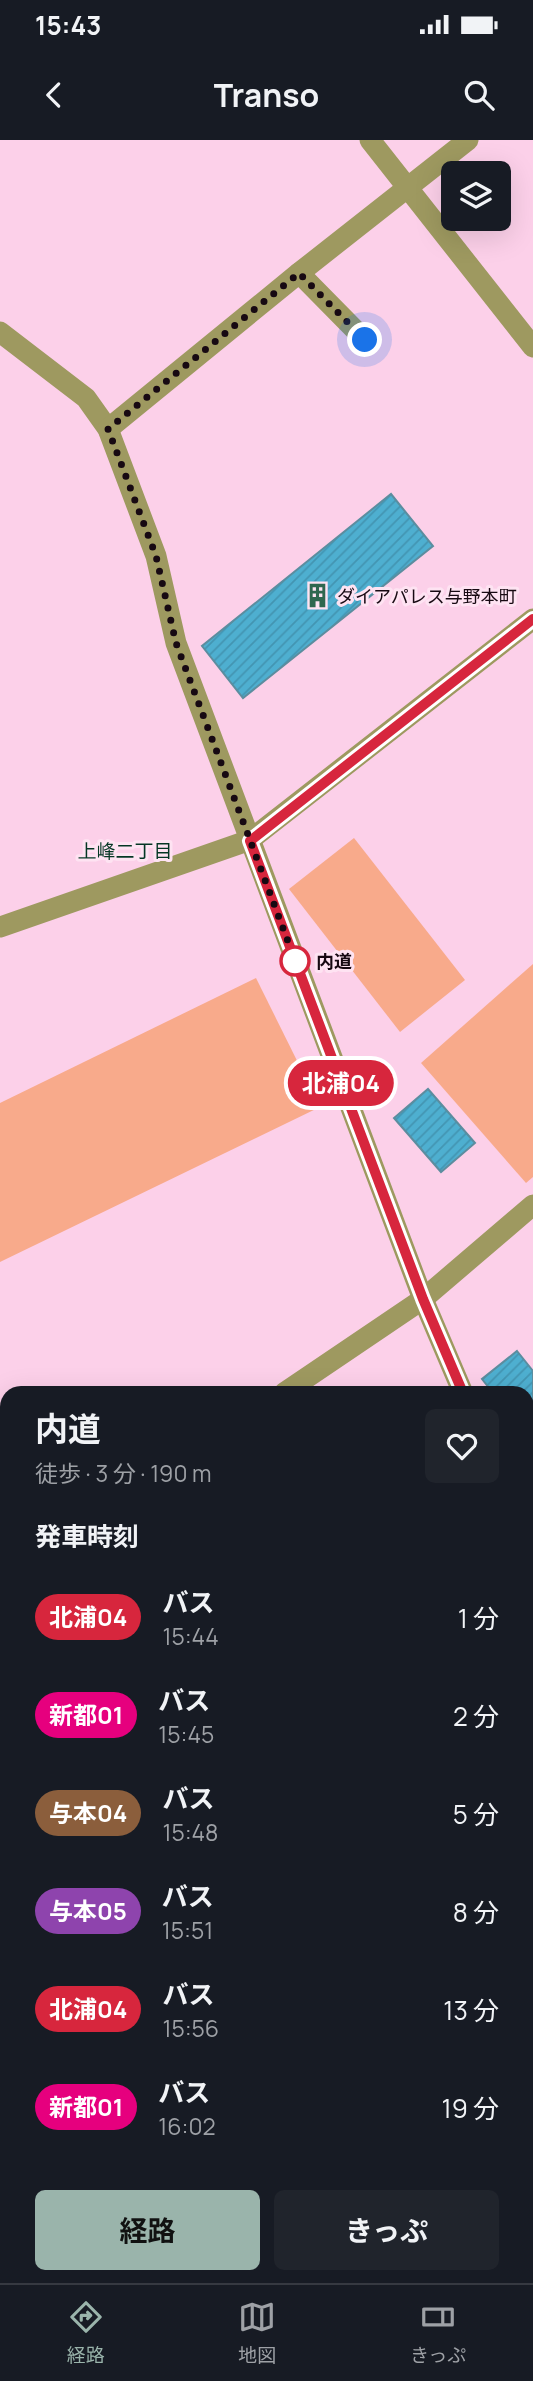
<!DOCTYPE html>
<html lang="ja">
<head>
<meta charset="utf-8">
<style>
  :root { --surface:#171b24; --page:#20242c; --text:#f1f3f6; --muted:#9ea1a6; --line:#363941; --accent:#9ab4ab }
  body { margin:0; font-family:Manrope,"Noto Sans JP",sans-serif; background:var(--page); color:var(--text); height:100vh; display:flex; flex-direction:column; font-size:26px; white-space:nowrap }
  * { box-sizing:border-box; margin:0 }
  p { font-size:23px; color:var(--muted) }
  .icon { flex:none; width:38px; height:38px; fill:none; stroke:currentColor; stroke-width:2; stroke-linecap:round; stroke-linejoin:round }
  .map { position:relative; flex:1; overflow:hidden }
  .panel { position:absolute; left:0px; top:1246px; width:534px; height:898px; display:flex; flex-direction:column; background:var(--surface); border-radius:21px 21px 0 0; box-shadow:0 7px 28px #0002 }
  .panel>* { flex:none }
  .badge { padding:0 14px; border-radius:23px; font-size:24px; line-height:46px }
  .fabs { position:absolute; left:441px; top:21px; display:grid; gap:14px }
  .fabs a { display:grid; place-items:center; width:70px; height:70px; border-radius:10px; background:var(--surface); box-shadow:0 7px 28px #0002; font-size:35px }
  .you { position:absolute; width:35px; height:35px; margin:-18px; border:5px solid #fff; border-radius:50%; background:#1a73e8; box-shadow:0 0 0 10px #1a73e833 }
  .map>.badge { position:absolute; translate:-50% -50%; box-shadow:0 0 0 4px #fff }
  h2 { padding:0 35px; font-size:26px; line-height:63px }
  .round { display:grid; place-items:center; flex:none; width:74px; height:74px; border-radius:10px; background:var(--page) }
  .overview { display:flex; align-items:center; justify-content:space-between; height:119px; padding:0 35px }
  h1 { font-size:33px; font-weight:700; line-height:52px }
  .button { display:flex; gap:14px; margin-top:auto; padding:14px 35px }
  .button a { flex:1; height:80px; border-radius:10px; background:var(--accent); color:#111; font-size:28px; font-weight:700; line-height:80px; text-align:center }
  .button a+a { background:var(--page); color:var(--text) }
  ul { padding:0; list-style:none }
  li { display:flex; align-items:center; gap:21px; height:98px; padding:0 35px }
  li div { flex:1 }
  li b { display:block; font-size:26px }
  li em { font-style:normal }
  li .badge { min-width:77px; font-weight:700; text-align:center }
  .status { display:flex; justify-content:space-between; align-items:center; height:49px; padding:0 35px; background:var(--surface); direction:ltr }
  .status svg { height:19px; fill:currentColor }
  header { display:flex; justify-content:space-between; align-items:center; height:91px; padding:0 35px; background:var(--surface); font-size:32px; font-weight:700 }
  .dock { display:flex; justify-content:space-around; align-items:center; height:98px; border-top:2px solid var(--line); background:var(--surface); font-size:19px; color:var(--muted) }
  .dock a { display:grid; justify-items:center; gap:4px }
  .dock .selected { color:var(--accent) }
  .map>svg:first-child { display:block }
  .grass { fill:#f8aa8b }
  .park { fill:url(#park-dots) }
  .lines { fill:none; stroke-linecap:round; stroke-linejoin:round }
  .stream { stroke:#54d29f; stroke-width:10 }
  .building { fill:url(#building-hatch); stroke:#5c8d9f; stroke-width:2 }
  .street { stroke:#9e9960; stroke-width:21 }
  .line-casing { stroke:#fff; stroke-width:16 }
  .line { stroke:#d7263d; stroke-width:10 }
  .walk { stroke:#170912; stroke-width:7; stroke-dasharray:0 12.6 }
  .stop-dot { fill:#fff; stroke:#d7263d; stroke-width:3.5 }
  .labels { text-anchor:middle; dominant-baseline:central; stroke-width:6; stroke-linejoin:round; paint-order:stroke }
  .poi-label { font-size:18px; fill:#170912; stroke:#fee3f2; text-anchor:start }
  .stop-label { font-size:18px; font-weight:bold; fill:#170912; stroke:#fee3f2; text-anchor:start }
  .neighbourhood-label { font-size:19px; fill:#043624; stroke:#fee3f2 }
</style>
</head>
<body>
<div class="status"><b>15:43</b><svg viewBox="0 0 49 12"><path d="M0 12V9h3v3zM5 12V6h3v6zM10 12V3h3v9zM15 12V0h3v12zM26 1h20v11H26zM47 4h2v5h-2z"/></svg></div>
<header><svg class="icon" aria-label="back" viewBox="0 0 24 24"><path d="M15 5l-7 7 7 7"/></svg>Transo<svg class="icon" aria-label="search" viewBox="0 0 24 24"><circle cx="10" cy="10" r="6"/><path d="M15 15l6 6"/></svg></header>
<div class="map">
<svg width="533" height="2143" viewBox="0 0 533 2143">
  <defs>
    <pattern id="park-dots" width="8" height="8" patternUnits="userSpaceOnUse" patternTransform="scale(1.75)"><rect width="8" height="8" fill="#f8aa8b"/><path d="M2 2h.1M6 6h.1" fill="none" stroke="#d49177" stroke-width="1.8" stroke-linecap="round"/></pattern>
    <pattern id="building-hatch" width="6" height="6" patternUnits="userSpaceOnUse" patternTransform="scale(1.75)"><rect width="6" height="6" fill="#4eafd0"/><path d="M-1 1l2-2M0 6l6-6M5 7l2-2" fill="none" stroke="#4395b2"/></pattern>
  </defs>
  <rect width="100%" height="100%" fill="#fcd0e9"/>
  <g class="grass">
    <path d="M354 698 465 840 400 892 289 749Z"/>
    <path d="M533 824V1037L526 1043 421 923Z"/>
    <path d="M256 838 320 967 0 1122V963Z"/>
    <path d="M0 2040 7 2048V2137H33L26 2143H0Z"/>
  </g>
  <g class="park">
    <path d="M7 1908V2048L0 2040V1914Z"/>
    <path d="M33 2137H190L186 2143H26Z"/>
  </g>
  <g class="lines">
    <g class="stream">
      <path d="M527 2035 533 2026"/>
      <path d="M451 2143 456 2137"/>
    </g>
  </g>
  <g class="building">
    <path d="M391 354 433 406 243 558 202 506Z"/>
    <path d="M428 949 475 1003 441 1032 394 978Z"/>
    <path d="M517 1211 533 1231V1305L528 1309 527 1253H493L482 1239Z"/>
    <path d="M527 1506 533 1513V1608L527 1601Z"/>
    <path d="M53 2137H87L90 2141 88 2143H56L52 2138Z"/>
  </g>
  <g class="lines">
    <g class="street">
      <path d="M370 0 533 207"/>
      <path d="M299 133 365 200"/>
      <path d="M0 192 86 258 108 289 156 416 176 503 423 1159 463 1253"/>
      <path d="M108 289 299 133 468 0"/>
      <path d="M0 787 250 700 533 479"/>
      <path d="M284 1253 423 1159 533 1065"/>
      <path d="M0 1306 7 1314"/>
      <path d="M527 1365 533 1374"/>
      <path d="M0 1482 7 1476"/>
      <path d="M0 1635 7 1643"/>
      <path d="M527 1689 533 1680"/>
      <path d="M0 1728 7 1721"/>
      <path d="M0 1902 7 1896"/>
      <path d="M527 2003 533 1995"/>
      <path d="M346 2137 352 2143"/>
      <path d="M199 2143 203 2137"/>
      <path d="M435 2143 439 2137"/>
    </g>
  </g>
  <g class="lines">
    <defs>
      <path id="line" d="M463 1253 423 1159 250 701 533 479"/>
    </defs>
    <use href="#line" class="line-casing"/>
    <use href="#line" class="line"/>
    <path class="walk" d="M295 821 298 828 176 503 156 416 108 289 299 133 365 200"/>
  </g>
  <defs>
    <symbol id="building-bare" viewBox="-9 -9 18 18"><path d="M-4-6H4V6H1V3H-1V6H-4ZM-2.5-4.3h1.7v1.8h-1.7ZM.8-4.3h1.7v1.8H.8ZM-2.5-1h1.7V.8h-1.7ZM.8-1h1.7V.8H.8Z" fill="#2f674f" stroke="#fee3f2" stroke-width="2.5" paint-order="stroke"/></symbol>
  </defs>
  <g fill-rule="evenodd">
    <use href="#building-bare" x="300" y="438" width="35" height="35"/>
  </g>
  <circle class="stop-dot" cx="295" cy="821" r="14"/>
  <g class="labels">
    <g class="poi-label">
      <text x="337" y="456">ダイアパレス与野本町</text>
    </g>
    <g class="stop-label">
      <text x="316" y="821">内道</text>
    </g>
    <g class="neighbourhood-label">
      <text x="125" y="711">上峰二丁目</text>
    </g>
  </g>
</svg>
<div class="fabs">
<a><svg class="icon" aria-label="layers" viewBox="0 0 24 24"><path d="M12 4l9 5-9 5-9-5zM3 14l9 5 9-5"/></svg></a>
</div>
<div class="you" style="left:365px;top:200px"></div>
<b class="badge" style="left:341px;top:943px;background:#d7263d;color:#fff">北浦04</b>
<section class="panel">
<div class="overview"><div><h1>内道</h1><p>徒歩 · 3 分 · 190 m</p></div><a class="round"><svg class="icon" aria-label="heart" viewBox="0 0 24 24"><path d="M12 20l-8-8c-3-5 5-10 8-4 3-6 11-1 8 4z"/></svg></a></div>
<h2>発車時刻</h2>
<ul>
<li><span class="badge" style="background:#d7263d;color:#fff">北浦04</span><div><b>バス</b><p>15:44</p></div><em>1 分</em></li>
<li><span class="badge" style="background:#e6007e;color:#fff">新都01</span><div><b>バス</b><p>15:45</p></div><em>2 分</em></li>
<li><span class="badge" style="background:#8b5e3c;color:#fff">与本04</span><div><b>バス</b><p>15:48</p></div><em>5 分</em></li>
<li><span class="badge" style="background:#8e44ad;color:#fff">与本05</span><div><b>バス</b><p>15:51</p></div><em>8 分</em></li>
<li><span class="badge" style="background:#d7263d;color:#fff">北浦04</span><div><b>バス</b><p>15:56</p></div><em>13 分</em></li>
<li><span class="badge" style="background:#e6007e;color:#fff">新都01</span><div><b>バス</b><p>16:02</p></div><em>19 分</em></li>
</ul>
<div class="button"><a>経路</a><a>きっぷ</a></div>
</section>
</div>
<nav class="dock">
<a class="selected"><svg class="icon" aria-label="directions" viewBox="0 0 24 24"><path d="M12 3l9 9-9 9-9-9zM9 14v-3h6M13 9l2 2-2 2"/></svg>経路</a>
<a><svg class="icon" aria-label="map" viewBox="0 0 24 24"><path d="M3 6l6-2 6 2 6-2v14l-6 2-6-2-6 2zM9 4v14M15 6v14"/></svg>地図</a>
<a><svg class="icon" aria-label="tickets" viewBox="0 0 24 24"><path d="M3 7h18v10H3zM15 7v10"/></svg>きっぷ</a>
</nav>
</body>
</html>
